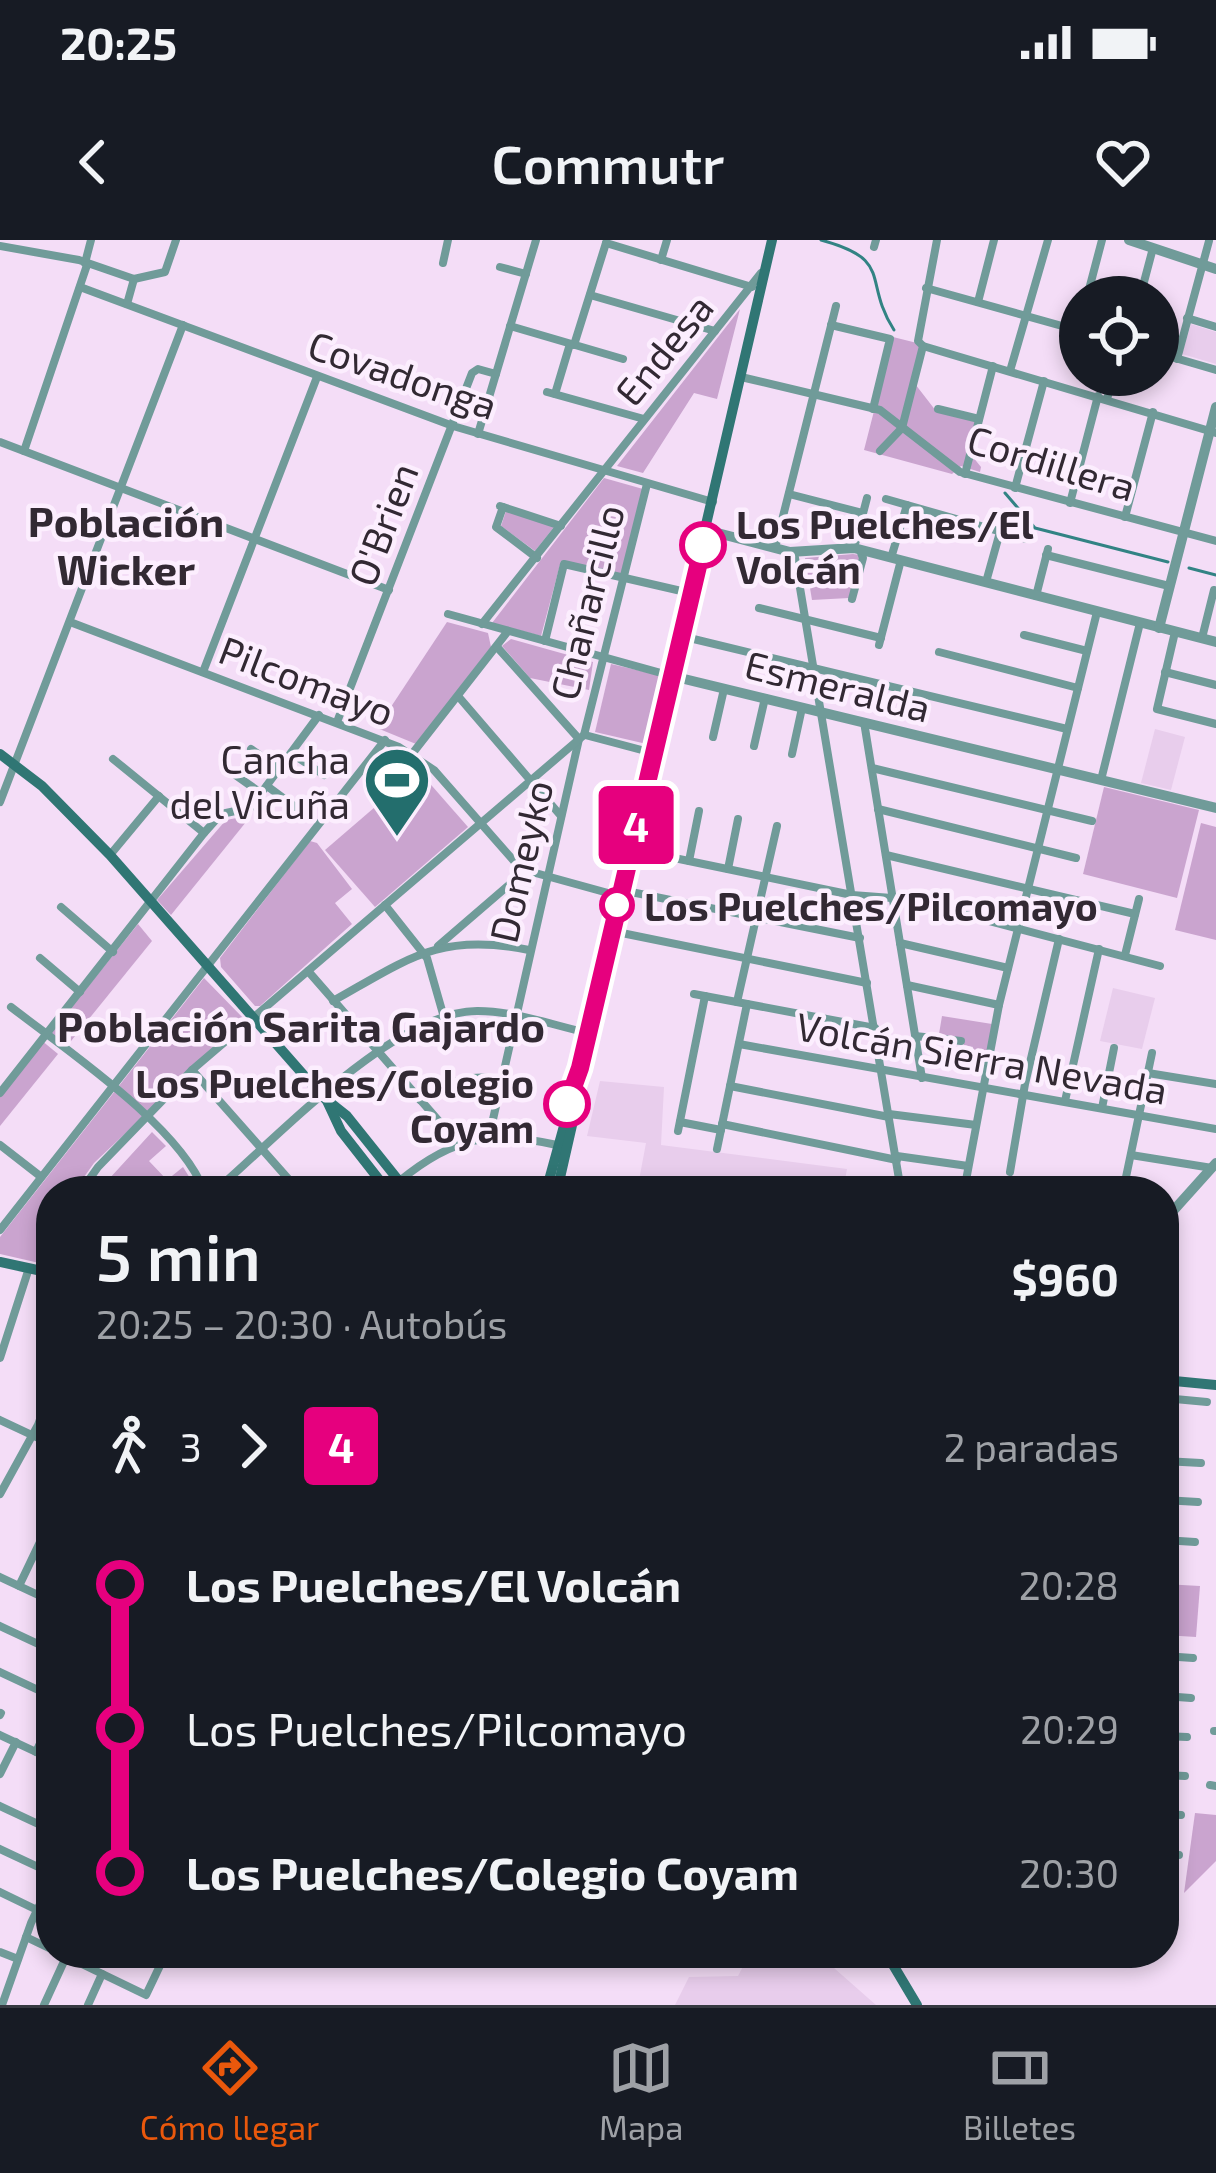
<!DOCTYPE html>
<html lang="es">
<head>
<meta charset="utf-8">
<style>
  :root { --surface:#171b24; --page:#242831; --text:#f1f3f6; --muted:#9ea1a6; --line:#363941; --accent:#ea580c }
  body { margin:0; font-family:"Exo 2",sans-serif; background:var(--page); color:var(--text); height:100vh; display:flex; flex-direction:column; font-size:45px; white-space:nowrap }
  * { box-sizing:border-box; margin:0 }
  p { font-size:39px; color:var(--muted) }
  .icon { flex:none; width:66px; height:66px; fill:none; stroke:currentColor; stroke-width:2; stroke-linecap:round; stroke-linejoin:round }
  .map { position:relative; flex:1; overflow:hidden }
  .side { position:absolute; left:36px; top:936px; width:1143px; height:792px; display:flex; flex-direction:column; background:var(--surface); border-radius:48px; box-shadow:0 6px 18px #0003 }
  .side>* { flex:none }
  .badge { padding:0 24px; border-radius:9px; font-size:42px; line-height:78px }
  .tools { position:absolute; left:1059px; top:36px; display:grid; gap:24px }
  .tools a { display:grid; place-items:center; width:120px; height:120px; border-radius:50%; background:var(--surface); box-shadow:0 6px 18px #0003; font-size:60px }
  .map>.badge { position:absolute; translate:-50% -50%; box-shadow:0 0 0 6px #fff }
  .legs { display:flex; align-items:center; gap:18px; height:132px; padding:0 60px; font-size:39px }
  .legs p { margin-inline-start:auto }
  .headline { display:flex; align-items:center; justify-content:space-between; height:204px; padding:0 60px }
  h1 { font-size:66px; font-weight:600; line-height:90px }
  ul { padding:0 60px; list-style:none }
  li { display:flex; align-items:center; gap:42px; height:144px; font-size:45px }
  li i { display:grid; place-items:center; width:18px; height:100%; margin:0 15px; background:currentColor }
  li i::after { content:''; width:30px; height:30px; margin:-15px; border:9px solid; border-radius:50%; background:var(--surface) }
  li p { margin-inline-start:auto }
  li:first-child i { background:linear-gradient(#0000 50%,currentColor 0) }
  li:last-child i { background:linear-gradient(currentColor 50%,#0000 0) }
  .status { display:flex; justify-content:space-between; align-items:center; height:84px; padding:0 60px; background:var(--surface); direction:ltr }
  .status svg { height:33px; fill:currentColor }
  header { display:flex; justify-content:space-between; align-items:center; height:156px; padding:0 60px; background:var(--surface); font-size:54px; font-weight:600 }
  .tab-bar { display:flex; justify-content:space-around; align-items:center; height:168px; border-top:3px solid var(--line); background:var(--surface); font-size:33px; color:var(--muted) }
  .tab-bar a { display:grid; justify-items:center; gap:6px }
  .tab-bar .active { color:var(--accent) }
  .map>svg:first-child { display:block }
  .built { fill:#e8cdec }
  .green { fill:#caa4cf }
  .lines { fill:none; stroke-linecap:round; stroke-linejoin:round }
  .stream { stroke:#328384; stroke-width:3 }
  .minor { stroke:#709b99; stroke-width:8 }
  .tertiary { stroke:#709b99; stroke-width:10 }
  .secondary { stroke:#307674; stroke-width:10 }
  .line-1-casing { stroke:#fff; stroke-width:27 }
  .line-1 { stroke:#e6007e; stroke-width:18 }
  .stop-1-dot { fill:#fff; stroke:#e6007e; stroke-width:6 }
  .labels { text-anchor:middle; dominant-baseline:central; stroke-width:9; stroke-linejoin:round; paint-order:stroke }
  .street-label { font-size:39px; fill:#322933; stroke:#fceefe }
  .stop-label { font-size:39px; font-weight:bold; fill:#322933; stroke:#fceefe; text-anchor:start }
  .poi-label { font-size:39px; fill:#322933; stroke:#fceefe; text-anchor:end }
  .neighbourhood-label { font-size:42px; font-weight:bold; fill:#322933; stroke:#fceefe }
</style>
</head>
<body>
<div class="status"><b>20:25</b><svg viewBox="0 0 49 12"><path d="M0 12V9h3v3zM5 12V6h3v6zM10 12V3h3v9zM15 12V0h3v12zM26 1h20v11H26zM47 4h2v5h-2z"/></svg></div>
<header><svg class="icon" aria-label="back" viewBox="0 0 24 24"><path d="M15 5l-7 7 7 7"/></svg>Commutr<svg class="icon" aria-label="heart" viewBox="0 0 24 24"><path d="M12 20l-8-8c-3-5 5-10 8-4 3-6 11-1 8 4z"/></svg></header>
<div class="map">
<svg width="1216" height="1765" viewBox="0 0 1216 1765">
  <rect width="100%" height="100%" fill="#f4ddf7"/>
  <g class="built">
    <path d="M1191 84 1216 92V124L1182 114Z"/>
    <path d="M1155 489 1185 497 1171 550 1141 543Z"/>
    <path d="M1113 748 1155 758 1142 809 1100 801Z"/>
    <path d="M600 841 664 847 661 905 847 929 843 951H637L646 903 587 896Z"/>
    <path d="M750 1713H817L876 1765H675L689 1737 738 1736Z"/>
  </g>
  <g class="green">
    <path d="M740 69 717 159 694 153 643 233 617 226Z"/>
    <path d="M893 97 917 103 920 109 912 140 936 171 976 182 968 211 981 227 980 232 961 226 952 234 864 210Z"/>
    <path d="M604 238 643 249 621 334 561 321 541 396 492 383Z"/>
    <path d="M506 271 554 287 535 311 501 286Z"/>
    <path d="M853 314 860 315 849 358 812 360 805 318Z"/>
    <path d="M447 382 488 393 491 407 416 504 377 488Z"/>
    <path d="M511 399 593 422 589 450 530 438 502 406Z"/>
    <path d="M611 424 667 437 651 505 595 492Z"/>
    <path d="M418 530 468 587 375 667 325 610Z"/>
    <path d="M1104 547 1199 570 1177 658 1083 634Z"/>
    <path d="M242 577 246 582 171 675 157 660 226 580Z"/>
    <path d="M1201 583 1216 587V700L1175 690Z"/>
    <path d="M310 601 317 603 352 649 335 663 352 684 260 766H255L221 727 220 718Z"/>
    <path d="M138 684 152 701 67 806 51 793Z"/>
    <path d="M204 738 245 780 94 923 74 951H51L48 1025 0 1014V997Z"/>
    <path d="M942 776 992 784 986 820 971 817 973 807 964 805V799L939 794Z"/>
    <path d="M41 800 58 814 0 886V851Z"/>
    <path d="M152 892 166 906 149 921 167 940 183 927 198 951H98Z"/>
    <path d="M1164 1344 1200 1346 1196 1397 1164 1395Z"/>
    <path d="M1195 1573 1216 1575V1621L1184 1653Z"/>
  </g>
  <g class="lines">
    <g class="stream">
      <path d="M821 0C895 20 862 40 894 90"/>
      <path d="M1005 253 1035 288 1168 322"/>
      <path d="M1189 328 1216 335"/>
    </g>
    <g class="minor">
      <path d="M606 3 752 47"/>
      <path d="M0 6 79 20 134 39 165 32 176 0"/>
      <path d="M874 7 876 0"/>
      <path d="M661 20 667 0"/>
      <path d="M85 23 91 0"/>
      <path d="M443 23 448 0"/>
      <path d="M500 27 526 34"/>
      <path d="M80 47 453 186 713 262"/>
      <path d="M926 48 1080 91"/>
      <path d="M590 55 715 91"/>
      <path d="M1087 57 1102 0"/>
      <path d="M1140 57 1153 8"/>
      <path d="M978 62 994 0"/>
      <path d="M127 64 134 39"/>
      <path d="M1187 78 1216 87"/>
      <path d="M831 85 890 99 873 169"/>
      <path d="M510 86 623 119"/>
      <path d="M574 105 606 3"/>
      <path d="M923 106 1216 193"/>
      <path d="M1158 113 1216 130"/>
      <path d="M1177 119 1209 1"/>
      <path d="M1010 131 1048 0"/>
      <path d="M741 137 880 170 960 232 1216 301"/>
      <path d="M547 152 644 179"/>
      <path d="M555 154 570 104"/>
      <path d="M1107 159 1114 135"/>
      <path d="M938 169 979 179"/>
      <path d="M478 194 536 0"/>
      <path d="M0 202 389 350"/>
      <path d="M24 211 87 25"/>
      <path d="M880 211 902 188 923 106 918 101 937 0"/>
      <path d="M965 234 993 126"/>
      <path d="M1015 248 1044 141"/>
      <path d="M789 254 863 273"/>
      <path d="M886 259 1026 299"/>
      <path d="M1070 263 1098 156"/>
      <path d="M500 266 561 286"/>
      <path d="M503 267 496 287 537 318"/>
      <path d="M1125 277 1153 172"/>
      <path d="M775 308 836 66"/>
      <path d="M854 308 867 258"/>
      <path d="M794 312 901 951"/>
      <path d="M1046 315 1169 346"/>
      <path d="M891 318 907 265"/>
      <path d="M986 342 1000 292"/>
      <path d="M1036 356 1048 309"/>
      <path d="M852 359 863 318 860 310"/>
      <path d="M759 368 881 398"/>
      <path d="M448 374 672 436"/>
      <path d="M70 382 399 507 434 530 521 629 619 656"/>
      <path d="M482 384 761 33"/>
      <path d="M1175 392 1157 469 1216 484"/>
      <path d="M1024 395 1087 411"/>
      <path d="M681 396 1067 489"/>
      <path d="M1202 398 1214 350"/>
      <path d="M545 401 564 324 690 353"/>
      <path d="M879 405 901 320"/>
      <path d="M939 412 1078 448"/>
      <path d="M203 432 317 137"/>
      <path d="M1165 432 1216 445"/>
      <path d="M458 456 561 576"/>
      <path d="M337 482 472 133 478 129 496 134"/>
      <path d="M864 482 922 838"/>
      <path d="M584 495 647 244"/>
      <path d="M585 495 653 513"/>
      <path d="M713 497 724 449"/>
      <path d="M754 506 765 458"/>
      <path d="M251 509 280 529"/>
      <path d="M291 513 324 535"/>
      <path d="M412 514 508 391"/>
      <path d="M792 514 802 468"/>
      <path d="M113 519 204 593"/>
      <path d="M872 528 1092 581"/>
      <path d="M231 532 261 553"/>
      <path d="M1101 540 1140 383"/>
      <path d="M267 546 298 569"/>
      <path d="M0 562 183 85"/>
      <path d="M878 569 1076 618"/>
      <path d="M631 609 852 655 905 659 1160 726"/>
      <path d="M110 615 159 556"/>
      <path d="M886 615 1135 674"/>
      <path d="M689 621 699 571"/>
      <path d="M728 629 738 579"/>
      <path d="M621 650 860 698"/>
      <path d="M385 665 427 718 443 774"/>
      <path d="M61 667 113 712"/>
      <path d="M612 691 867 743"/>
      <path d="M900 703 1008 728"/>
      <path d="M438 706 524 632"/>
      <path d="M1125 715 1139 659"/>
      <path d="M40 718 80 752"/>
      <path d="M308 731 458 903"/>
      <path d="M907 745 999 765"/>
      <path d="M694 754 875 788"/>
      <path d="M333 761C408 719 439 692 529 710"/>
      <path d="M737 762 777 586"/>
      <path d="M11 767C65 809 181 887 204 951"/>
      <path d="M915 796 961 801"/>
      <path d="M739 804 1216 889"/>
      <path d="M192 830 299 951"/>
      <path d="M1148 833 1216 844"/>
      <path d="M730 846 889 877"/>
      <path d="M0 853 204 593 221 574 250 568 319 475"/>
      <path d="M420 860C448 841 468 834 502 839"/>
      <path d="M1065 861 1099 709"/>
      <path d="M1102 868 1114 808"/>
      <path d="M889 874 976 885"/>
      <path d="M680 882 721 890"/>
      <path d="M722 884 897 920"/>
      <path d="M678 891 705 756"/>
      <path d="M489 897 579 499 497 407"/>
      <path d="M0 905 40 936"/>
      <path d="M717 909 747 764"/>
      <path d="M1131 915 1212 928"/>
      <path d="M897 916 968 926"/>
      <path d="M1010 932 1025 844 1059 699"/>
      <path d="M1126 937 1152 813"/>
      <path d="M389 950C444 901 484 888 557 905"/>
      <path d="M81 951 98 927 192 830 584 495"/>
      <path d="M215 951C278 897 396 770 478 771 515 771 552 785 588 793"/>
      <path d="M856 951 857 943"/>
      <path d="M964 951 999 765 1097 372"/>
      <path d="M0 990 385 500"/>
      <path d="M0 1118 29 1028"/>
      <path d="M1164 1158 1207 1162"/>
      <path d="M0 1180 51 1204"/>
      <path d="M1164 1221 1201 1223"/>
      <path d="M0 1254 38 1185 51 1148"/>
      <path d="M1164 1260 1198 1262"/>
      <path d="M1164 1300 1195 1302"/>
      <path d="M0 1337 51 1361"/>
      <path d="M19 1346 51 1279"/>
      <path d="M0 1386 51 1410"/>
      <path d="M1164 1416 1193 1418"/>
      <path d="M0 1432 51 1456"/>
      <path d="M1164 1456 1191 1458"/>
      <path d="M0 1475 1 1473"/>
      <path d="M1214 1491H1216"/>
      <path d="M0 1495 51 1519"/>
      <path d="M1164 1496 1187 1497"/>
      <path d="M36 1512 45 1493"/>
      <path d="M0 1534 16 1502"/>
      <path d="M1164 1535 1185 1536"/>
      <path d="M1210 1545 1216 1546"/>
      <path d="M0 1566 51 1590"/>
      <path d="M1164 1574 1181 1575"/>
      <path d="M0 1609 51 1633"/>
      <path d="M1164 1614 1179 1615"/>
      <path d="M0 1652 37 1670"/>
      <path d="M26 1697 51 1709"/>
      <path d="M0 1712 18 1719"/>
      <path d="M59 1713 146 1755 166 1713"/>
      <path d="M153 1713 164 1717 194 1713"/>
      <path d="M2 1765 31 1683 51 1641"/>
      <path d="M44 1765 66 1717"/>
      <path d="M88 1765 102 1734"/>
    </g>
    <g class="tertiary">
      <path d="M1129 0 1216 29"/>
      <path d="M706 290 790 312 854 308 1216 402"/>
      <path d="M1159 388 1216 167"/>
      <path d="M672 436 1216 568"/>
      <path d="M1164 981 1216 923"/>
    </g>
    <g class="secondary">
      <path d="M0 514 42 546 110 615 323 857 347 876 407 951"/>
      <path d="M327 861 341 891 388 951"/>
      <path d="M546 951 580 828 772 0"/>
      <path d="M557 951 581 846V831"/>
      <path d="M0 1022 51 1033"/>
      <path d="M1164 1140 1216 1145"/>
      <path d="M886 1713 917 1765"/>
    </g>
  </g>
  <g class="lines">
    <defs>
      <path id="line-1" d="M567 864 580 828 703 305"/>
    </defs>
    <use href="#line-1" class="line-1-casing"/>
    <use href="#line-1" class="line-1"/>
  </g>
  <defs>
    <symbol id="stadium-pin" viewBox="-11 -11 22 30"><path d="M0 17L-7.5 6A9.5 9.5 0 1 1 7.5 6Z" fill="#236e6d" stroke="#fceefe"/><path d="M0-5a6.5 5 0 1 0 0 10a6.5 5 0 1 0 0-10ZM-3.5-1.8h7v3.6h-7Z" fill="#fff"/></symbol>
  </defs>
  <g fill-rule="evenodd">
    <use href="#stadium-pin" x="359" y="502" width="76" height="104"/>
  </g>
  <g class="stop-1-dot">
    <circle cx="703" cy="305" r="21"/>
    <circle cx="617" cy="665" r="15"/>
    <circle cx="567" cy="864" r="21"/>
  </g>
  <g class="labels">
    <g class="street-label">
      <text transform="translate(663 109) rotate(-51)">Endesa</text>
      <text transform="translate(403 134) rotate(19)">Covadonga</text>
      <text transform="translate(1052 222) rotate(17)">Cordillera</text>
      <text transform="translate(382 284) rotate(-69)">O'Brien</text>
      <text transform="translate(586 362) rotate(-76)">Chañarcillo</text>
      <text transform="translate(307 440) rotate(21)">Pilcomayo</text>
      <text transform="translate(838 445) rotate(14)">Esmeralda</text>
      <text transform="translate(520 621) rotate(-77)">Domeyko</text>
      <text transform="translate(982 817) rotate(10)">Volcán Sierra Nevada</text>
    </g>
    <g class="stop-label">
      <text x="736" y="283">Los Puelches/El<tspan x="736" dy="45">Volcán</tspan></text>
      <text x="644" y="665">Los Puelches/Pilcomayo</text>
      <text x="534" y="842" text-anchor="end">Los Puelches/Colegio<tspan x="534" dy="45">Coyam</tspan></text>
    </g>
    <g class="poi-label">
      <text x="350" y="518">Cancha<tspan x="350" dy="45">del Vicuña</tspan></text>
    </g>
    <g class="neighbourhood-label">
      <text x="126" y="280">Población<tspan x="126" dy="48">Wicker</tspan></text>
      <text x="301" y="785">Población Sarita Gajardo</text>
    </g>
  </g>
</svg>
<div class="tools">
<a><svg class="icon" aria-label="locate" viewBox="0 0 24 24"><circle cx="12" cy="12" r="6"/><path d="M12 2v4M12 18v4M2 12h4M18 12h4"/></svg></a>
</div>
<b class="badge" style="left:636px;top:585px;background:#e6007e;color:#fff">4</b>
<section class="side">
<div class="headline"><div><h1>5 min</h1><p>20:25 – 20:30 · Autobús</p></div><b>$960</b></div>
<div class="legs"><svg class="icon" aria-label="walk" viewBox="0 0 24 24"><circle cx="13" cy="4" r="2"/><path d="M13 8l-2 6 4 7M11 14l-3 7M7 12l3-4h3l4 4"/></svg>3<svg class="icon" aria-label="forward" viewBox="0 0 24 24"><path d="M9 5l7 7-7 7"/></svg><b class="badge" style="background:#e6007e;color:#fff">4</b><p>2 paradas</p></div>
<ul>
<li><i style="color:#e6007e"></i><b>Los Puelches/El Volcán</b><p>20:28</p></li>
<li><i style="color:#e6007e"></i><span>Los Puelches/Pilcomayo</span><p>20:29</p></li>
<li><i style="color:#e6007e"></i><b>Los Puelches/Colegio Coyam</b><p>20:30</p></li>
</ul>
</section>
</div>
<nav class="tab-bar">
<a class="active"><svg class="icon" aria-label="directions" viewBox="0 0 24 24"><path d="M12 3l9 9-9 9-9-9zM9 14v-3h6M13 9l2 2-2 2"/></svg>Cómo llegar</a>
<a><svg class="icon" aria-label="map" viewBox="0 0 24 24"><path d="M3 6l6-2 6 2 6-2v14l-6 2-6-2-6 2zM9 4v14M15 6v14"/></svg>Mapa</a>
<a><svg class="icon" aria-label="tickets" viewBox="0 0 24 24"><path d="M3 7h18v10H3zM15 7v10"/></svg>Billetes</a>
</nav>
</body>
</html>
